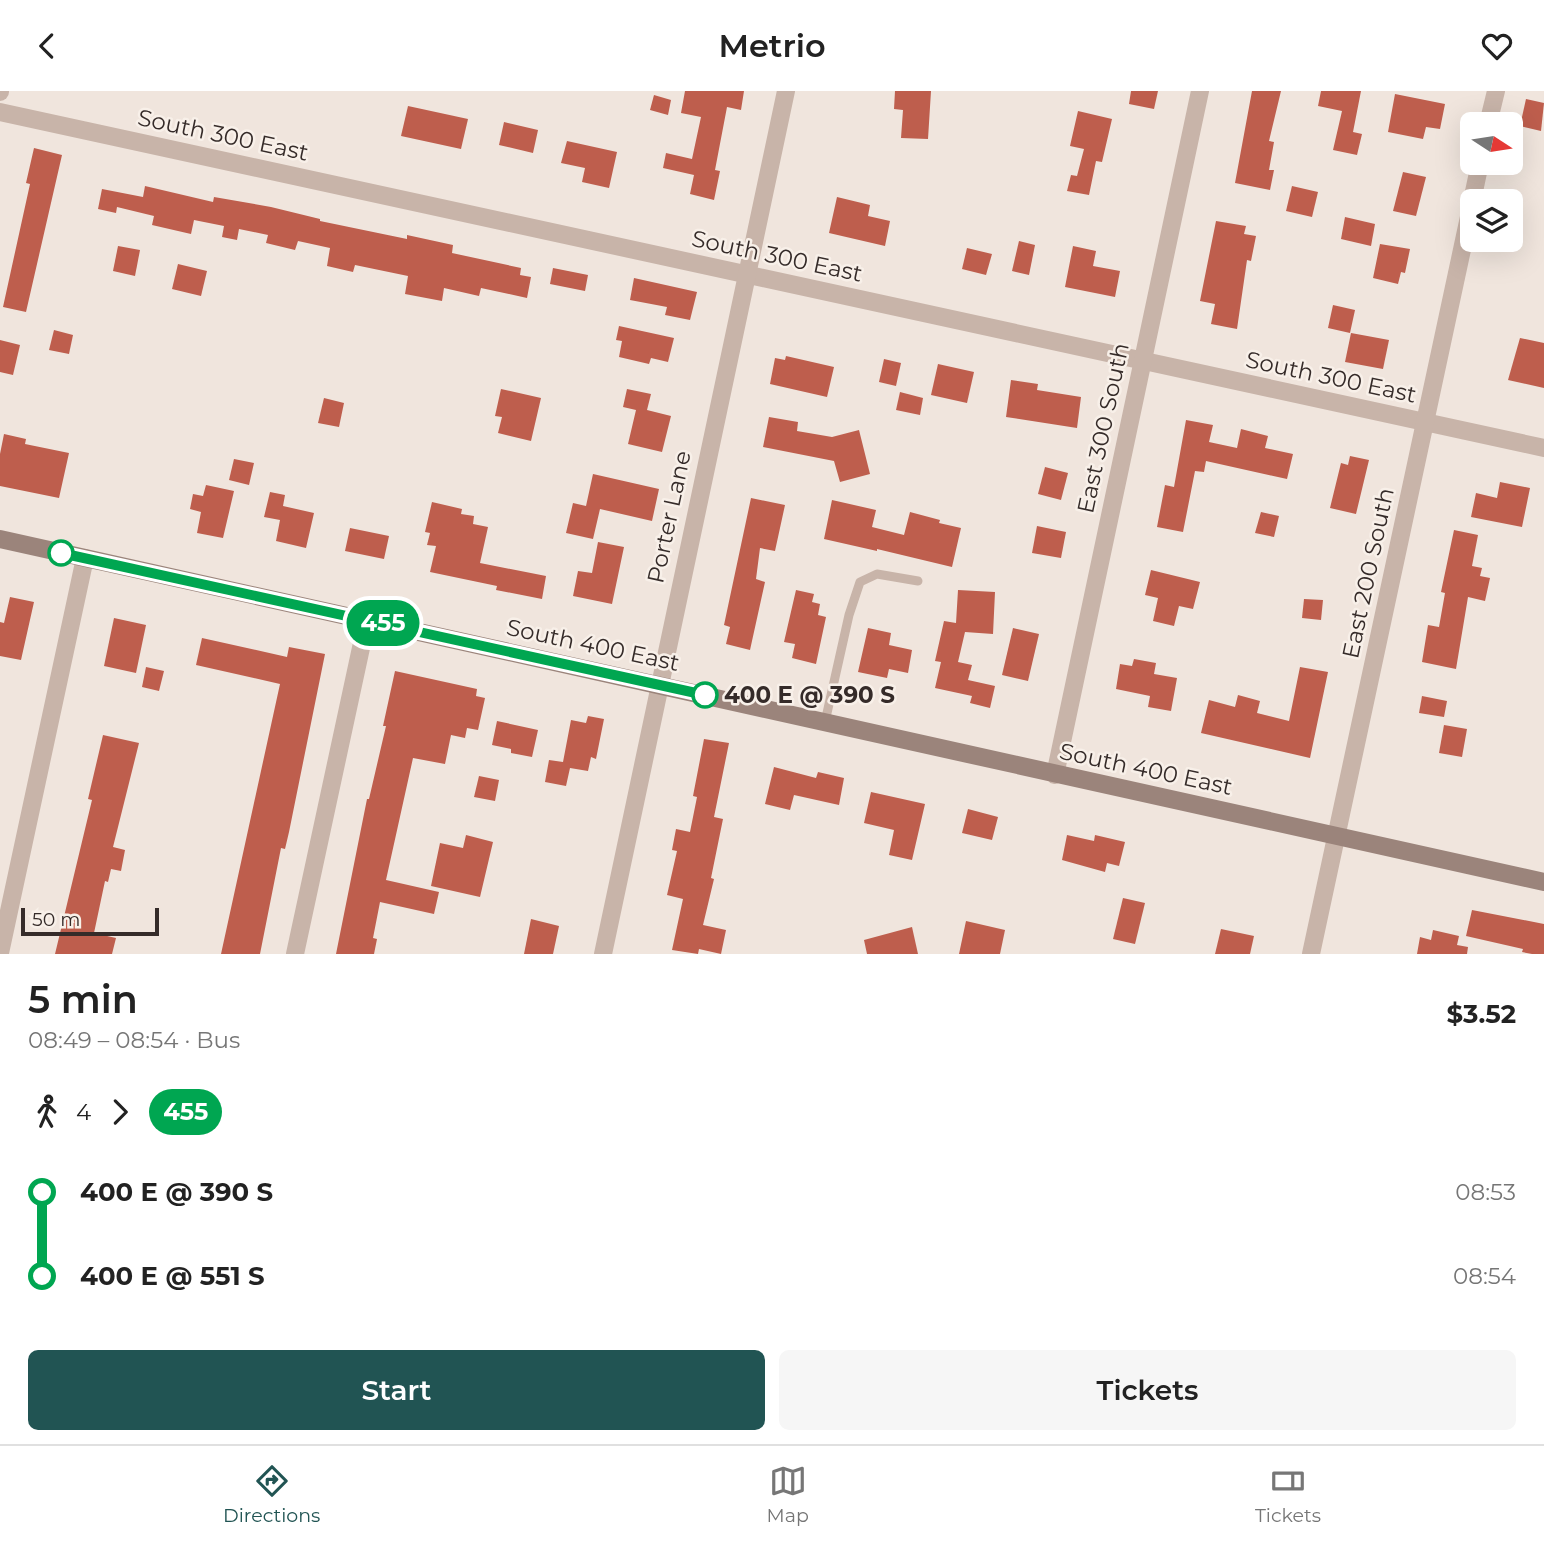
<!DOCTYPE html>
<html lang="en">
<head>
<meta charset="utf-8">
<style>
  :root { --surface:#fff; --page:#f6f6f6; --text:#222; --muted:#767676; --line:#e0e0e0; --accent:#215453 }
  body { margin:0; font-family:Montserrat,sans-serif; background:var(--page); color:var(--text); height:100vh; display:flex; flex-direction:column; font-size:26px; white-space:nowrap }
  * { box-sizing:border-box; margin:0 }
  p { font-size:23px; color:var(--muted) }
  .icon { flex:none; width:38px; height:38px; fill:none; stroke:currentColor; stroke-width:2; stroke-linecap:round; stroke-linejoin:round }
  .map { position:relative; height:863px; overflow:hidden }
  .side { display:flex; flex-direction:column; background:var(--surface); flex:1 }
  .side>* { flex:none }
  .badge { padding:0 14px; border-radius:23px; font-size:24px; line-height:46px }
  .needle { width:46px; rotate:102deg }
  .buttons { position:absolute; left:1460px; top:21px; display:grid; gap:14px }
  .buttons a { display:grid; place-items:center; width:63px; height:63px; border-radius:10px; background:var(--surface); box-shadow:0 7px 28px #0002; font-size:35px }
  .scale { position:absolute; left:21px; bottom:18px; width:138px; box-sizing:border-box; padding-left:7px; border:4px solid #352b29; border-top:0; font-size:19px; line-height:24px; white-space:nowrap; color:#352b29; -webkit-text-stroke:5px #f8f0e9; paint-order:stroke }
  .map>.badge { position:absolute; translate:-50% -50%; box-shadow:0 0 0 4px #fff }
  .legs { display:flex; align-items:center; gap:10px; height:77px; padding:0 28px; font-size:23px }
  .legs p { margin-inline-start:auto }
  .summary { display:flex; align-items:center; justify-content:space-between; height:119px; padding:0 28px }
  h1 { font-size:38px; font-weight:600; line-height:52px }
  .cta { display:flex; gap:14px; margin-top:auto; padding:14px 28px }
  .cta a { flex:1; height:80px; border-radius:10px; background:var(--accent); color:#fff; font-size:28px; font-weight:600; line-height:80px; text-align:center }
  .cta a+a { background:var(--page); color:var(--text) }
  ul { padding:0 28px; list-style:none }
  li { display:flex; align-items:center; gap:24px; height:84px; font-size:26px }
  li i { display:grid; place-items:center; width:10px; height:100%; margin:0 9px; background:currentColor }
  li i::after { content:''; width:18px; height:18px; margin:-9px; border:5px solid; border-radius:50%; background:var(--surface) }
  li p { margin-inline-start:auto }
  li:first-child i { background:linear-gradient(#0000 50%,currentColor 0) }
  li:last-child i { background:linear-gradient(currentColor 50%,#0000 0) }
  header { display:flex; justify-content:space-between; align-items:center; height:91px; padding:0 28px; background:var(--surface); font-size:32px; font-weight:600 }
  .tabs { display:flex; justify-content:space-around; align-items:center; height:98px; border-top:2px solid var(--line); background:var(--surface); font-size:19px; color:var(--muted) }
  .tabs a { display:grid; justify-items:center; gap:4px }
  .tabs .selected { color:var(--accent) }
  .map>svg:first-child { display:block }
  .building { fill:#be5e4d }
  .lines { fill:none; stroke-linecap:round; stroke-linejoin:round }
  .lane { stroke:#c8b4a9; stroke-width:9 }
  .street { stroke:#c8b4a9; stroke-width:18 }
  .secondary { stroke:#9b847b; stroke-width:18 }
  .line-1-casing { stroke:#fff; stroke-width:16 }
  .line-1 { stroke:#00a651; stroke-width:10 }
  .stop-1-dot { fill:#fff; stroke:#00a651; stroke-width:3.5 }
  .labels { text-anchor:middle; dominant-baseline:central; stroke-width:5; stroke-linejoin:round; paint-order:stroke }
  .street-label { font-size:23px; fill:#352b29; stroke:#f8f0e9 }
  .stop-label { font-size:23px; font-weight:bold; fill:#352b29; stroke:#f8f0e9; text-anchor:start }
</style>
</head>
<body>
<header><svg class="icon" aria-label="back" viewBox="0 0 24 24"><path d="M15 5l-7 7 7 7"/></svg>Metrio<svg class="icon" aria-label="heart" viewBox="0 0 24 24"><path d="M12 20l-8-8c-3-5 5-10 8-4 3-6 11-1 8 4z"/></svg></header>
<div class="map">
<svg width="1544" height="863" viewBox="0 0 1544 863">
  <rect width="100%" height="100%" fill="#f0e5dd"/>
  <g class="building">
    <path d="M685 0H744L741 19 727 16 715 79 720 80 714 109 690 103 694 84 663 77 666 62 692 68 701 26 681 22Z"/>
    <path d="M895 0H931L928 48 901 47 903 19 894 18Z"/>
    <path d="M1131 0H1158L1154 18 1129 13Z"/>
    <path d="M1252 0H1281L1269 50 1274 51 1269 79H1274L1270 99 1235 92Z"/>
    <path d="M1321 0H1361L1353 41 1362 43 1357 64 1333 59 1342 20 1318 15Z"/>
    <path d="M1395 3 1445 13 1440 38 1426 36 1423 48 1388 41Z"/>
    <path d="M654 4 671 9 668 24 650 19Z"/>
    <path d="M1526 8 1544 12 1541 40 1520 35Z"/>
    <path d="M408 15 468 28 461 58 401 45Z"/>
    <path d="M1078 20 1112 28 1102 71 1096 70 1089 104 1067 100 1071 84 1077 85 1084 58 1070 55Z"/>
    <path d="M504 31 538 39 533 62 499 54Z"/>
    <path d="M567 50 617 61 609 97 582 91 585 77 561 72Z"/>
    <path d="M34 57 62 64 26 221 3 216 30 93 26 92Z"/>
    <path d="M1403 81 1426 86 1416 125 1393 120Z"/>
    <path d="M145 95 213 111 214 106 271 116 320 128V130L407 148V144L453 154 452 162 521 177 520 184 531 186 527 207 481 197 479 205 444 197 442 210 405 203 408 185 355 174 353 181 327 175 330 157 298 150 295 159 266 152 268 144 239 138 237 149 222 146 224 135 194 129 191 143 152 134 154 125 117 116 116 122 98 118 102 98 143 106Z"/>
    <path d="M1292 95 1318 101 1312 126 1286 120Z"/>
    <path d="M837 106 870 114 868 125 890 130 885 155 829 142Z"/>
    <path d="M1345 126 1375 133 1371 155 1341 148Z"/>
    <path d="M1216 130 1246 135 1244 143 1256 145 1251 170 1247 169 1237 238 1211 233 1215 213 1200 210Z"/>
    <path d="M1019 150 1035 154 1029 184 1012 180Z"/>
    <path d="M1380 153 1410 158 1405 182 1401 181 1398 193 1373 187Z"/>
    <path d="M118 155 140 159 135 185 113 180Z"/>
    <path d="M1073 155 1096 160 1093 175 1120 180 1115 206 1065 196Z"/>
    <path d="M967 157 992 163 986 184 962 178Z"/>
    <path d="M178 173 207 180 201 205 172 198Z"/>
    <path d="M553 177 588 184 585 200 550 193Z"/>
    <path d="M634 187 697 201 690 229 665 224 667 216 630 209Z"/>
    <path d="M1333 214 1355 219 1350 242 1328 237Z"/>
    <path d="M619 235 674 247 668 271 651 267 649 273 619 266 622 250 616 249Z"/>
    <path d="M54 239 73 244 69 263 49 259Z"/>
    <path d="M1351 242 1389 249 1383 278 1345 271Z"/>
    <path d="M1520 247 1544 252V297L1508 289Z"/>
    <path d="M0 249 20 254 13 284 0 281Z"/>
    <path d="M786 265 834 276 827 306 770 293 775 267 785 269Z"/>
    <path d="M884 268 901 272 896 295 879 291Z"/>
    <path d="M938 273 974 281 967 312 931 304Z"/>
    <path d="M1011 289 1038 293 1037 299 1081 306 1077 337 1006 326Z"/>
    <path d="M501 298 541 307 531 350 498 342 502 326 495 325Z"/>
    <path d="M627 298 651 303 647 319 671 325 662 361 628 353 636 319 623 316Z"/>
    <path d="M900 301 923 307 920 324 896 319Z"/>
    <path d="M324 307 344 312 339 336 318 332Z"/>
    <path d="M769 326 798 331 797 340 832 346 859 339 870 383 840 391 834 370 763 356Z"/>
    <path d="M1186 329 1213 334 1209 351 1237 357 1241 338 1268 345 1265 357 1293 363 1287 388 1206 370 1204 381 1195 380 1183 441 1157 436 1165 394 1174 396Z"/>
    <path d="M4 343 26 348 25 353 69 362 59 407 0 395V363Z"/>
    <path d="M1350 365 1369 369 1356 423 1330 417 1341 372 1348 374Z"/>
    <path d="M234 368 254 372 249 394 229 389Z"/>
    <path d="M1045 376 1068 382 1061 409 1038 403Z"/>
    <path d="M593 383 659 398 652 430 600 418 593 448 566 442 573 412 586 415Z"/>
    <path d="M1500 391 1530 397 1522 436 1471 426 1476 402 1497 407Z"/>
    <path d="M206 394 234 400 223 447 197 442 201 421 190 418 193 403 203 405Z"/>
    <path d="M270 401 285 404 283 415 314 422 306 457 276 450 280 429 264 426Z"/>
    <path d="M751 407 785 414 775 460 760 457 756 488 765 491 750 559 726 553 730 536 724 534Z"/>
    <path d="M832 409 876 419 872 436 904 444 910 421 940 429 939 432 961 437 952 476 877 458V460L824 448Z"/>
    <path d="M432 411 462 418 461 423 474 425 473 433 488 436 480 472 546 485 542 508 496 499 497 495 430 481 436 455 427 454 430 442 425 441Z"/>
    <path d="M1261 421 1279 425 1274 446 1255 442Z"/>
    <path d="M1037 435 1066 441 1061 467 1032 462Z"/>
    <path d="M350 437 389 445 384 468 345 460Z"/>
    <path d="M1454 439 1478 444 1472 475 1482 477 1480 485 1490 487 1485 510 1468 506 1456 578 1422 571 1428 534 1439 536 1445 502 1441 501Z"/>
    <path d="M598 451 624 456 612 513 573 505 578 480 592 482Z"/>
    <path d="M1151 479 1200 491 1193 518 1179 515 1174 535 1153 530 1158 507 1145 504Z"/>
    <path d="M796 499 814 503 812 511 820 513 818 524 826 526 816 573 792 567 795 553 784 551Z"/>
    <path d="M958 499 995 501 993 543 965 541 958 571 972 574 968 589 995 595 990 617 970 612 972 605 935 597 941 571 935 570 944 530 956 532Z"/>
    <path d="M10 506 34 511 21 569 0 565V531L4 532Z"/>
    <path d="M1304 508 1323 509 1321 529 1302 527Z"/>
    <path d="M114 527 146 534 136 582 104 575Z"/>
    <path d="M868 537 891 542 889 554 912 559 908 582 889 578 887 587 858 581Z"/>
    <path d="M1013 537 1039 543 1028 590 1002 584Z"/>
    <path d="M202 547 287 566 289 556 325 563 289 741 285 758 281 757 260 863H221L280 593 196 574Z"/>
    <path d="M1134 568 1156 572 1154 583 1177 587 1171 620 1148 616 1150 605 1116 598 1120 573 1132 575Z"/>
    <path d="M146 576 164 580 159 600 142 596Z"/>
    <path d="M1300 576 1328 581 1310 667 1201 642 1209 609 1235 616 1238 604 1260 610 1257 622 1289 630Z"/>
    <path d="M395 580 477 598 476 605 485 607 478 639 467 637 465 647 451 644 445 673 413 667 386 789 439 801 434 823 380 811 373 847 377 848 374 863H336L367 708H369L386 635H383Z"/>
    <path d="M1422 605 1447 610 1444 626 1419 622Z"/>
    <path d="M588 625 604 628 596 668 591 666 588 680 570 677 566 695 545 691 549 669 563 671 571 629 586 632Z"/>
    <path d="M497 630 538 639 532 666 511 662V658L492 654Z"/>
    <path d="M1444 634 1467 638 1462 666 1439 662Z"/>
    <path d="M103 644 139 652 113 756 125 759 121 780 111 778 108 791 105 790 94 842 116 847 112 863H55L92 709 88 708Z"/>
    <path d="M704 648 729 652 714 726 723 728 711 787 714 788 703 834 726 839 721 863 699 858 698 863 672 859 683 808 667 804 677 760 672 759 676 738 690 741 697 706 693 705Z"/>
    <path d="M774 676 816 687 818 681 844 687 839 714 794 704 790 719 765 713Z"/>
    <path d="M479 685 499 689 495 710 474 706Z"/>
    <path d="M871 701 925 713 912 769 889 764 894 739 864 732Z"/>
    <path d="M968 718 998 726 992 749 962 742Z"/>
    <path d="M466 744 493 751 480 806 431 795 440 752 463 757Z"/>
    <path d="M1067 744 1094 750 1095 744 1125 751 1119 775 1107 772 1105 781 1062 769Z"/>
    <path d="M1123 807 1145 812 1135 853 1113 848Z"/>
    <path d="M1472 819 1544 833V863H1532L1522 861 1523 858 1466 845Z"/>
    <path d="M531 828 559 835 553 863H524Z"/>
    <path d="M966 830 1005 839 1000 863H959Z"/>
    <path d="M912 836 918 863H867L864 849Z"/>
    <path d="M1221 838 1254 845 1250 863H1215Z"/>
    <path d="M1433 839 1459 845 1457 854 1468 856 1467 863H1417L1420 846 1431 849Z"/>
  </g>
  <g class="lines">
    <path class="lane" d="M825 631 849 524 860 491 877 483 918 490"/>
    <g class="street">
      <path d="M0 1V0"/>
      <path d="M0 21 1544 357"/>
      <path d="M1488 33 1496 0"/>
      <path d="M1472 110 1480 72"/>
      <path d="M1055 684 1200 0"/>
      <path d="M0 862 85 467"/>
      <path d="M295 863 367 529"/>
      <path d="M603 863 786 0"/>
      <path d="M1311 863 1472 112"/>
    </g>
    <path class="secondary" d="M0 448 1544 791"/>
  </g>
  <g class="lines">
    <defs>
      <path id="line-1" d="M61 462 705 604"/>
    </defs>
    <use href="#line-1" class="line-1-casing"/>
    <use href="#line-1" class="line-1"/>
  </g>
  <g class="stop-1-dot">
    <circle cx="61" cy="462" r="12"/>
    <circle cx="705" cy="604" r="12"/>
  </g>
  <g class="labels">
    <g class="street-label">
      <text transform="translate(223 44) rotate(12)">South 300 East</text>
      <text transform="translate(777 165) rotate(12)">South 300 East</text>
      <text transform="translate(1331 286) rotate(12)">South 300 East</text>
      <text transform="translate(1103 337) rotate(-78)">East 300 South</text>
      <text transform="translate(669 426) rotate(-78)">Porter Lane</text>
      <text transform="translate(1368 482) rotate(-78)">East 200 South</text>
      <text transform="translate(593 554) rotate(12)">South 400 East</text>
      <text transform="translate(1146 678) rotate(12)">South 400 East</text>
    </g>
    <g class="stop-label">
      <text x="724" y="604">400 E @ 390 S</text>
    </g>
  </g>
</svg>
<div class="buttons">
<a><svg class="needle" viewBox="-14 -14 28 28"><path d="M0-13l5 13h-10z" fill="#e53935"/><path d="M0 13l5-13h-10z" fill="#767676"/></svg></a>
<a><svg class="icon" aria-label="layers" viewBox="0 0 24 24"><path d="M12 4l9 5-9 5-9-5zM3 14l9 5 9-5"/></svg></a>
</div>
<div class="scale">50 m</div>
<b class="badge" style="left:383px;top:532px;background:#00a651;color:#fff">455</b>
</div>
<section class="side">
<div class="summary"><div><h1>5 min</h1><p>08:49 – 08:54 · Bus</p></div><b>$3.52</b></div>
<div class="legs"><svg class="icon" aria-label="walk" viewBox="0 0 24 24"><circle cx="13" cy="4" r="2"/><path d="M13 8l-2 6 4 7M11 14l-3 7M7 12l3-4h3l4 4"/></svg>4<svg class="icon" aria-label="forward" viewBox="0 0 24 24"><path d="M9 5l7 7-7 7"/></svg><b class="badge" style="background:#00a651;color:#fff">455</b></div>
<ul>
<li><i style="color:#00a651"></i><b>400 E @ 390 S</b><p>08:53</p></li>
<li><i style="color:#00a651"></i><b>400 E @ 551 S</b><p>08:54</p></li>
</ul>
<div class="cta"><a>Start</a><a>Tickets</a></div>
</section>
<nav class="tabs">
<a class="selected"><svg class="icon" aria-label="directions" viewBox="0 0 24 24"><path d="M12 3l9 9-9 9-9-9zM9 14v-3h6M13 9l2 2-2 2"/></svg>Directions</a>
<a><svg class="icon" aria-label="map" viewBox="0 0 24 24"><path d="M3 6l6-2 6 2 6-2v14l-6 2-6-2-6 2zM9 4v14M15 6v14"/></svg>Map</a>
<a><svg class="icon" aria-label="tickets" viewBox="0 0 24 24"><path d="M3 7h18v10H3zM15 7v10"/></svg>Tickets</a>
</nav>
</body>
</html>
